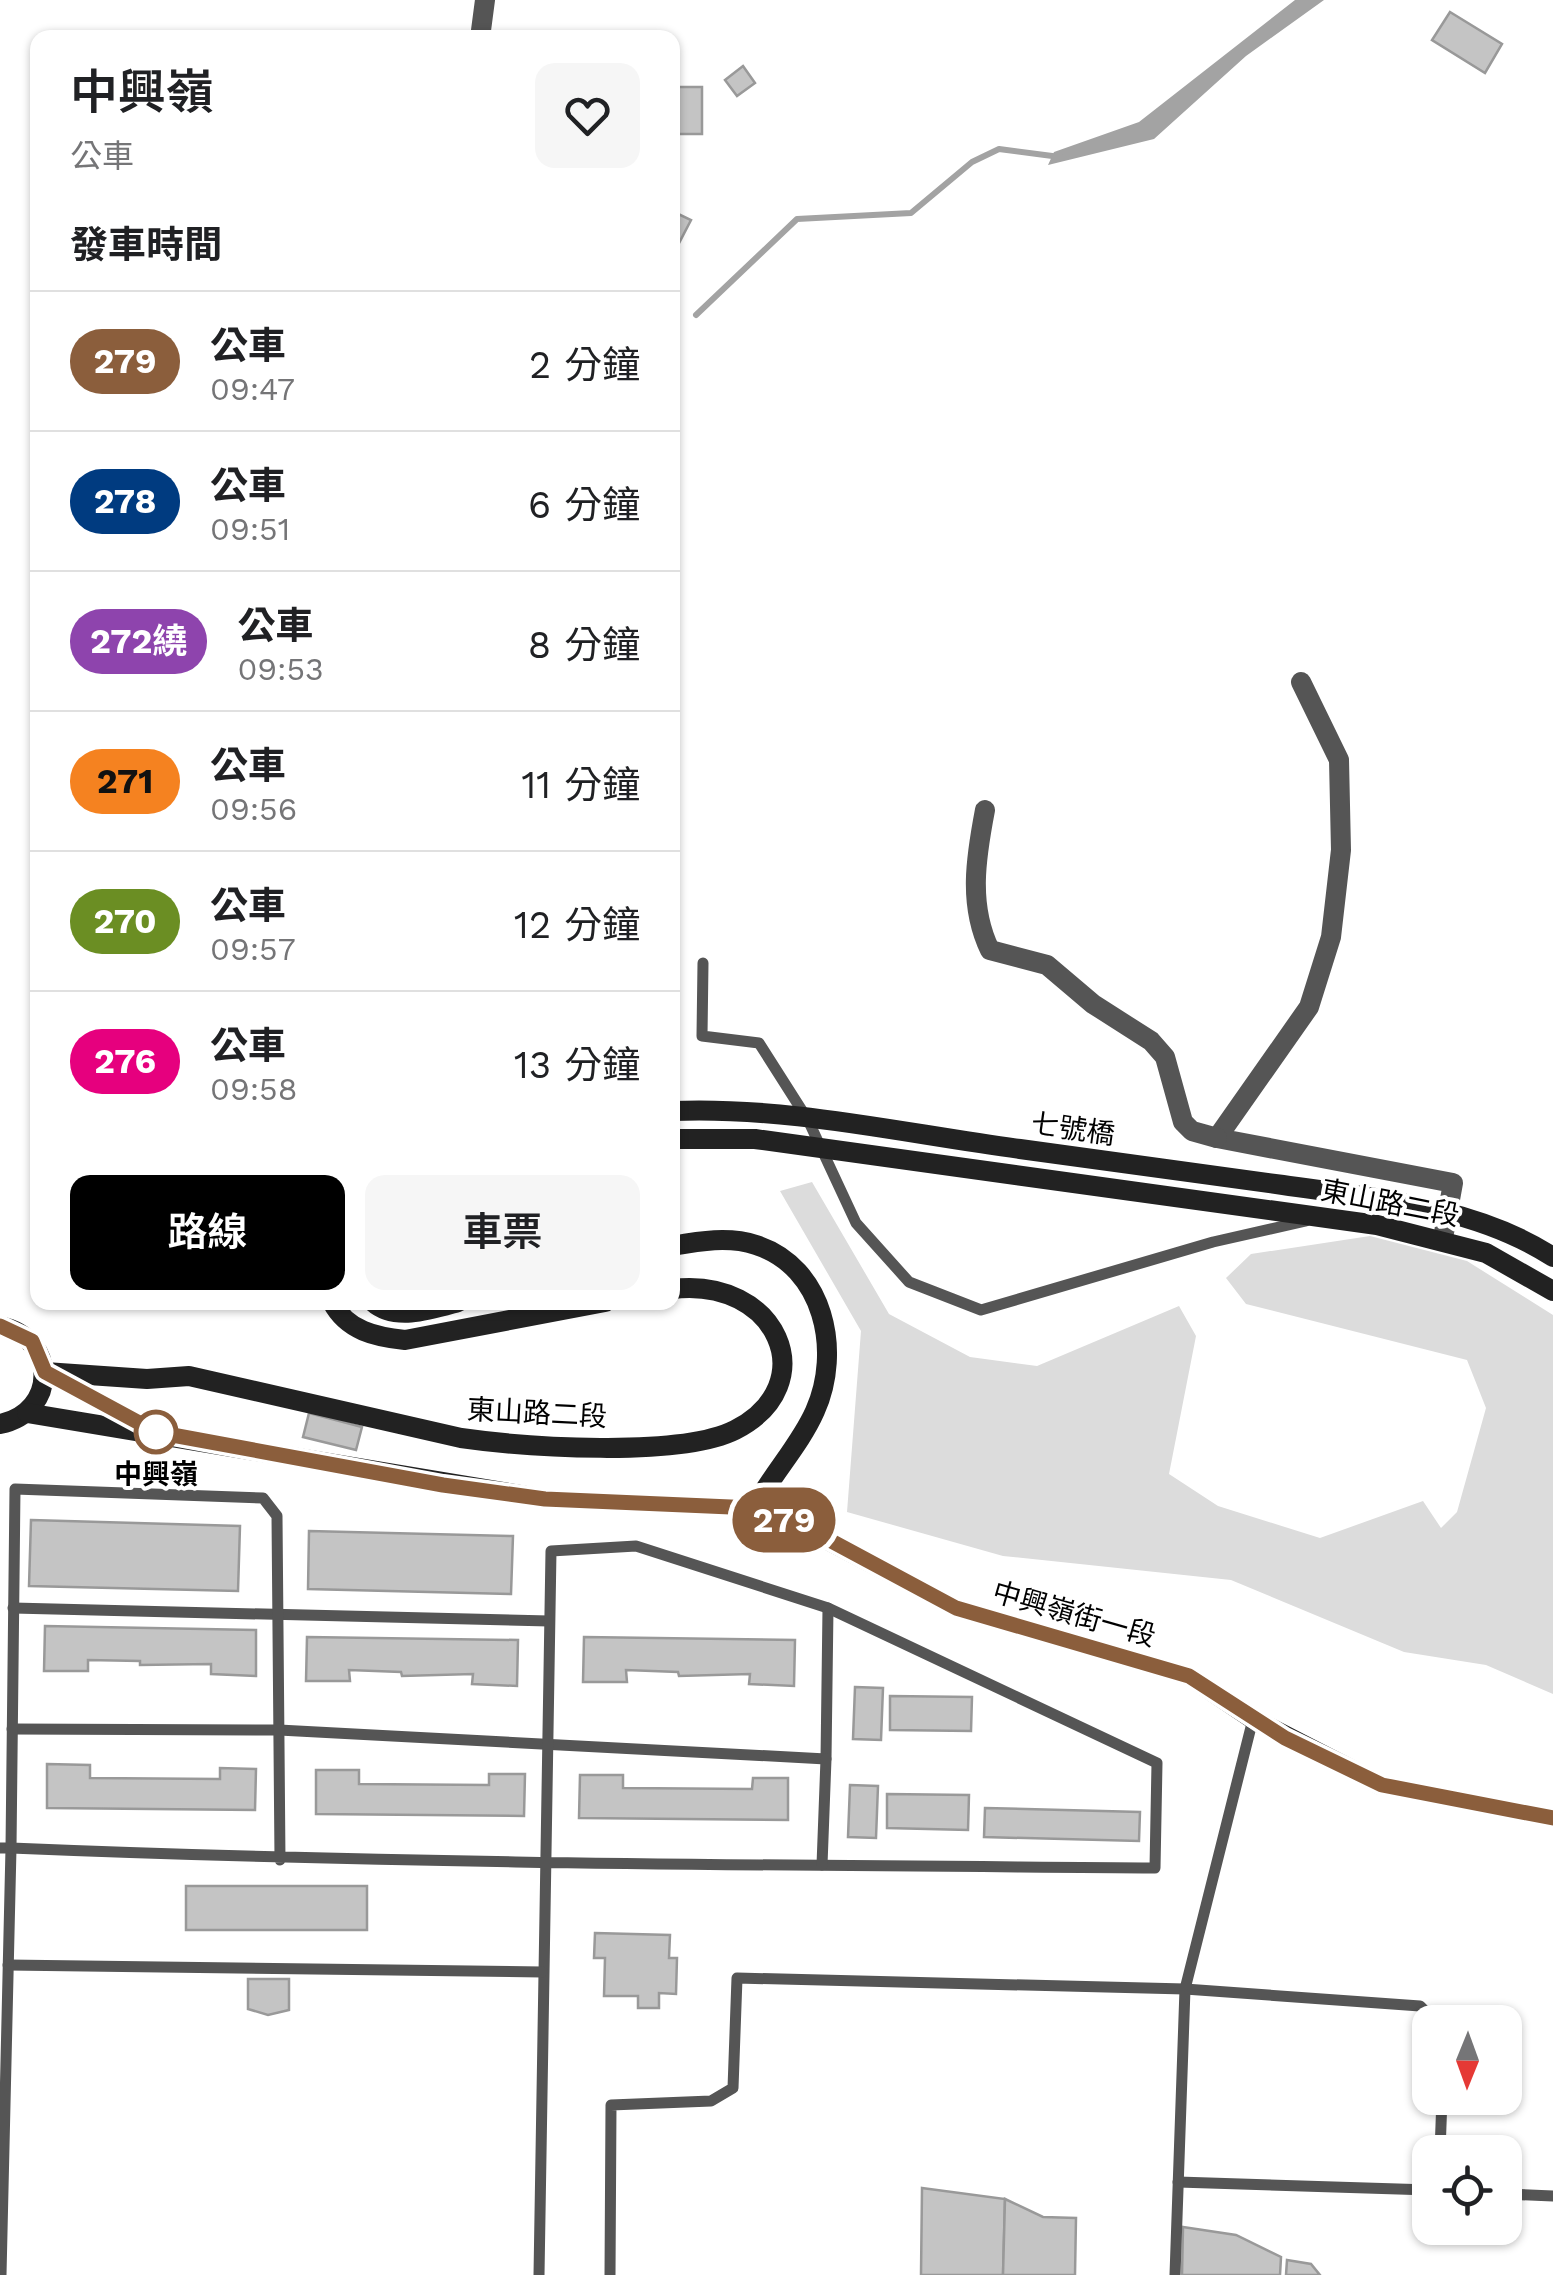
<!DOCTYPE html>
<html lang="zh-TW">
<head>
<meta charset="utf-8">
<style>
  :root { --surface:#fff; --page:#f6f6f6; --text:#202124; --muted:#757577; --line:#e0e0e0; --accent:#000 }
  body { margin:0; font-family:"Work Sans","Noto Sans TC",sans-serif; background:var(--page); color:var(--text); height:100vh; display:flex; flex-direction:column; font-size:38px; white-space:nowrap }
  * { box-sizing:border-box; margin:0 }
  p { font-size:32px; color:var(--muted) }
  .icon { flex:none; width:55px; height:55px; fill:none; stroke:currentColor; stroke-width:2; stroke-linecap:round; stroke-linejoin:round }
  .map { position:relative; flex:1; overflow:hidden }
  .drawer { position:absolute; left:30px; top:30px; width:650px; height:1280px; display:flex; flex-direction:column; background:var(--surface); border-radius:20px; box-shadow:0 2px 8px #0004 }
  .drawer>* { flex:none }
  .badge { padding:0 20px; border-radius:32px; font-size:35px; line-height:65px }
  .needle { width:65px; rotate:181deg }
  .fabs { position:absolute; left:1412px; top:2005px; display:grid; gap:20px }
  .fabs a { display:grid; place-items:center; width:110px; height:110px; border-radius:20px; background:var(--surface); box-shadow:0 2px 8px #0004; font-size:50px }
  .map>.badge { position:absolute; translate:-50% -50%; box-shadow:0 0 0 5px #fff }
  h2 { padding:0 40px; font-size:38px; line-height:90px }
  .round { display:grid; place-items:center; flex:none; width:105px; height:105px; border-radius:20px; background:var(--page) }
  .overview { display:flex; align-items:center; justify-content:space-between; height:170px; padding:0 40px }
  h1 { font-size:48px; font-weight:600; line-height:75px }
  .action { display:flex; gap:20px; margin-top:auto; padding:20px 40px }
  .action a { flex:1; height:115px; border-radius:20px; background:var(--accent); color:#fff; font-size:40px; font-weight:600; line-height:115px; text-align:center }
  .action a+a { background:var(--page); color:var(--text) }
  ul { padding:0; list-style:none }
  li { display:flex; align-items:center; gap:30px; height:140px; padding:0 40px; border-top:2px solid var(--line) }
  li div { flex:1 }
  li b { display:block; font-size:38px }
  li em { font-style:normal }
  li .badge { min-width:110px; font-weight:700; text-align:center }
  .map>svg:first-child { display:block }
  .green { fill:#dcdcdc }
  .water { fill:#a3a3a3 }
  .lines { fill:none; stroke-linecap:round; stroke-linejoin:round }
  .stream { stroke:#a3a3a3; stroke-width:6 }
  .building { fill:#c4c4c4; stroke:#999; stroke-width:2.5 }
  .lane { stroke:#555; stroke-width:11 }
  .street { stroke:#555; stroke-width:20 }
  .secondary { stroke:#222; stroke-width:20 }
  .line-casing { stroke:#fff; stroke-width:22 }
  .line { stroke:#8b5e3c; stroke-width:15 }
  .stop-dot { fill:#fff; stroke:#8b5e3c; stroke-width:5 }
  .labels { text-anchor:middle; dominant-baseline:central; stroke-width:8; stroke-linejoin:round; paint-order:stroke }
  .street-label { font-size:28px; fill:#000; stroke:#fff }
  .stop-label { font-size:28px; font-weight:bold; fill:#000; stroke:#fff }
</style>
</head>
<body>
<div class="map">
<svg width="1553" height="2275" viewBox="0 0 1553 2275">
  <rect width="100%" height="100%" fill="#fff"/>
  <path class="green" d="M812 1182 889 1314 970 1357 1037 1366 1179 1306 1196 1336 1169 1474 1218 1506 1320 1538 1423 1501 1441 1528 1457 1512 1486 1408 1467 1360 1246 1304 1226 1278 1251 1254 1370 1236 1467 1261 1553 1315V1694L1486 1665 1404 1652 1231 1580 1003 1556 847 1512 861 1331 780 1191Z"/>
  <path class="water" d="M1295 0H1324L1246 56 1154 139 1048 165 1054 152 1139 122Z"/>
  <g class="lines">
    <path class="stream" d="M696 315 797 219 911 213 972 162 999 149 1060 157"/>
  </g>
  <g class="building">
    <path d="M1450 12 1502 44 1485 73 1432 40Z"/>
    <path d="M743 66 755 83 737 96 725 80Z"/>
    <rect x="672" y="87" width="30" height="47"/>
    <path d="M672 211 691 220 678 245 672 242Z"/>
    <path d="M309 1413 362 1427 356 1450 303 1437Z"/>
    <path d="M31 1520 240 1526 238 1591 29 1586Z"/>
    <path d="M309 1531 513 1536 511 1594 308 1589Z"/>
    <path d="M45 1626 256 1630V1676L211 1674V1664L140 1665V1661L88 1660V1671H44Z"/>
    <path d="M307 1637 518 1640 517 1686 472 1684 473 1674 402 1676 401 1672 349 1670 350 1681H306Z"/>
    <path d="M584 1637 795 1640 794 1686 749 1684 750 1674 679 1676 678 1672 626 1670 627 1682H583Z"/>
    <path d="M855 1687 883 1688 881 1740 853 1739Z"/>
    <path d="M890 1696 972 1697 971 1731 890 1730Z"/>
    <path d="M47 1764 90 1765V1778L220 1779V1768L256 1769 255 1810 47 1808Z"/>
    <path d="M316 1770H359V1784L489 1785V1774H525L524 1816 316 1814Z"/>
    <path d="M580 1775H623V1788L752 1789 753 1778H788V1820L579 1818Z"/>
    <path d="M850 1785 878 1786 876 1838 848 1837Z"/>
    <path d="M887 1794 969 1795 968 1830 887 1828Z"/>
    <path d="M985 1808 1140 1812 1139 1841 984 1837Z"/>
    <rect x="186" y="1886" width="181" height="44"/>
    <path d="M595 1933 670 1935 669 1958H677L676 1994 659 1993V2008H638V1996H604L605 1958H594Z"/>
    <path d="M248 1979H289V2010L268 2015 248 2009Z"/>
    <path d="M922 2188 1005 2199 1003 2275H921Z"/>
    <path d="M1005 2199 1043 2217 1076 2218 1075 2275H1003Z"/>
    <path d="M1183 2227 1236 2235 1281 2257 1280 2275H1182Z"/>
    <path d="M1287 2260 1311 2264 1320 2275H1286Z"/>
  </g>
  <g class="lines">
    <g class="lane">
      <path d="M703 963 702 1036 759 1043 808 1120 856 1223 909 1282 981 1310 1213 1242 1306 1221"/>
      <path d="M13 1608 549 1621"/>
      <path d="M12 1729 279 1730 826 1759 828 1608"/>
      <path d="M0 1848H11L1 2275"/>
      <path d="M280 1860 277 1516 263 1498 15 1489 11 1848C392 1864 773 1865 1155 1868L1157 1763 828 1608 636 1546 551 1551 539 2275"/>
      <path d="M822 1865 826 1759"/>
      <path d="M8 1965 542 1972"/>
      <path d="M1440 2152 1442 2098"/>
      <path d="M1178 2182 1430 2190"/>
      <path d="M1505 2194 1553 2196"/>
      <path d="M610 2275 611 2105 711 2101 733 2088 737 1978 1185 1989 1420 2006 1436 2022"/>
      <path d="M1175 2275 1185 1989 1253 1719"/>
    </g>
    <g class="street">
      <path d="M480 38 485 0"/>
      <path d="M1301 682 1339 760 1341 850 1331 937 1309 1007 1217 1138 1453 1183 1443 1238"/>
      <path d="M985 810C976 857 968 905 990 950L1047 965 1093 1004 1151 1041 1165 1057 1183 1122 1192 1131 1217 1138"/>
    </g>
    <g class="secondary">
      <path d="M672 1111C787 1106 906 1134 1020 1149 1107 1161 1195 1173 1283 1185 1373 1198 1475 1206 1553 1257"/>
      <path d="M672 1139H755L1377 1225 1486 1253 1553 1291"/>
      <path d="M672 1246C700 1241 729 1236 756 1245 824 1267 842 1351 815 1411 800 1445 772 1474 754 1508"/>
      <path d="M332 1302C347 1331 376 1337 405 1340L605 1302"/>
      <path d="M373 1302C395 1322 433 1309 458 1302"/>
      <path d="M0 1326C58 1338 58 1412 0 1424"/>
      <path d="M45 1372 147 1379 189 1376 461 1438C524 1447 679 1458 735 1430 825 1384 777 1276 672 1289"/>
      <path d="M52 1376 141 1424"/>
      <path d="M27 1413 545 1499 754 1508 807 1529 956 1608 1189 1676 1253 1719 1381 1785 1553 1818"/>
    </g>
  </g>
  <g class="lines">
    <defs>
      <path id="line" d="M0 1326 32 1341 45 1372 156 1432 443 1485 545 1499 754 1508 807 1528 956 1608 1189 1676 1285 1738 1382 1785 1553 1818"/>
    </defs>
    <use href="#line" class="line-casing"/>
    <use href="#line" class="line"/>
  </g>
  <circle class="stop-dot" cx="156" cy="1432" r="20"/>
  <g class="labels">
    <g class="street-label">
      <text transform="translate(1073 1129) rotate(8)">七號橋</text>
      <text transform="translate(1390 1203) rotate(11)">東山路二段</text>
      <text transform="translate(537 1413) rotate(3)">東山路二段</text>
      <text transform="translate(1074 1614) rotate(16)">中興嶺街一段</text>
    </g>
    <g class="stop-label">
      <text x="156" y="1474">中興嶺</text>
    </g>
  </g>
</svg>
<div class="fabs">
<a><svg class="needle" viewBox="-14 -14 28 28"><path d="M0-13l5 13h-10z" fill="#e53935"/><path d="M0 13l5-13h-10z" fill="#757577"/></svg></a>
<a><svg class="icon" aria-label="locate" viewBox="0 0 24 24"><circle cx="12" cy="12" r="6"/><path d="M12 2v4M12 18v4M2 12h4M18 12h4"/></svg></a>
</div>
<b class="badge" style="left:784px;top:1520px;background:#8b5e3c;color:#fff">279</b>
<section class="drawer">
<div class="overview"><div><h1>中興嶺</h1><p>公車</p></div><a class="round"><svg class="icon" aria-label="heart" viewBox="0 0 24 24"><path d="M12 20l-8-8c-3-5 5-10 8-4 3-6 11-1 8 4z"/></svg></a></div>
<h2>發車時間</h2>
<ul>
<li><span class="badge" style="background:#8b5e3c;color:#fff">279</span><div><b>公車</b><p>09:47</p></div><em>2 分鐘</em></li>
<li><span class="badge" style="background:#003b80;color:#fff">278</span><div><b>公車</b><p>09:51</p></div><em>6 分鐘</em></li>
<li><span class="badge" style="background:#8e44ad;color:#fff">272繞</span><div><b>公車</b><p>09:53</p></div><em>8 分鐘</em></li>
<li><span class="badge" style="background:#f58220;color:#111">271</span><div><b>公車</b><p>09:56</p></div><em>11 分鐘</em></li>
<li><span class="badge" style="background:#6b8e23;color:#fff">270</span><div><b>公車</b><p>09:57</p></div><em>12 分鐘</em></li>
<li><span class="badge" style="background:#e6007e;color:#fff">276</span><div><b>公車</b><p>09:58</p></div><em>13 分鐘</em></li>
</ul>
<div class="action"><a>路線</a><a>車票</a></div>
</section>
</div>
</body>
</html>
